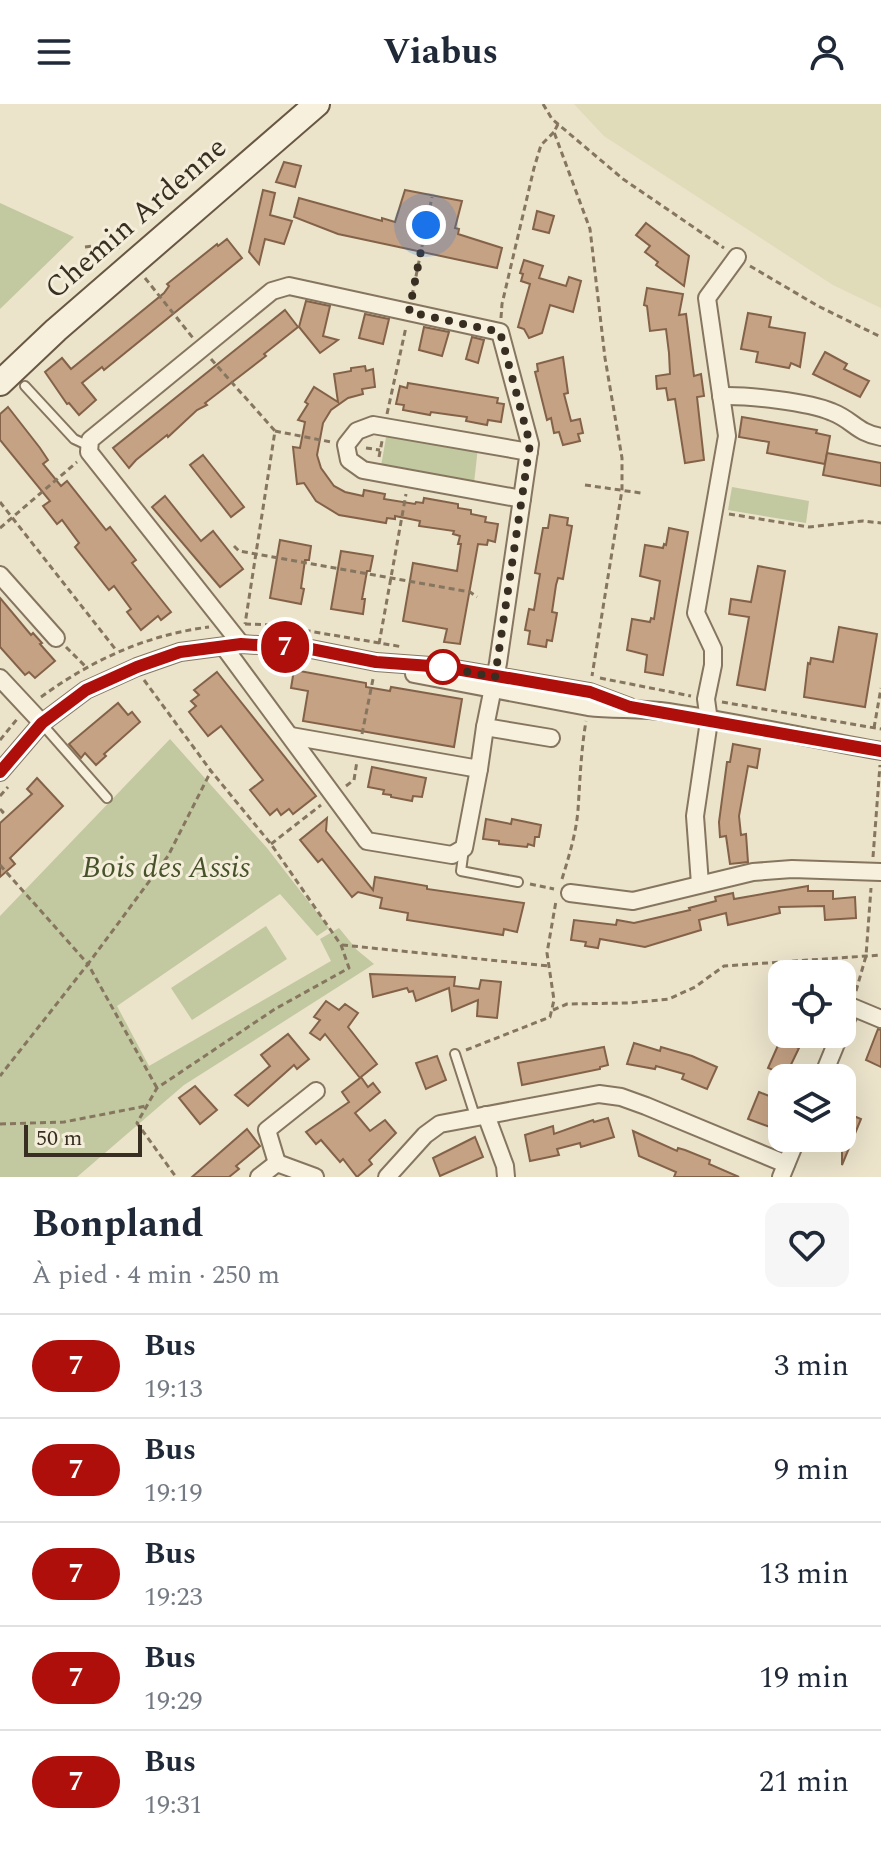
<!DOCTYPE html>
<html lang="fr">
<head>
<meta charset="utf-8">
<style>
  :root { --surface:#fff; --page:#f6f6f7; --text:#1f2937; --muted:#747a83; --line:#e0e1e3 }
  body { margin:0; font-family:Spectral,serif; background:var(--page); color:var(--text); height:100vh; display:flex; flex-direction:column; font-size:30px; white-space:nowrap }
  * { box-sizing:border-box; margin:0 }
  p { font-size:26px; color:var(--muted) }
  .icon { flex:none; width:44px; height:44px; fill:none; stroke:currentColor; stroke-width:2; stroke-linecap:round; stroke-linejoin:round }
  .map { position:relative; height:1073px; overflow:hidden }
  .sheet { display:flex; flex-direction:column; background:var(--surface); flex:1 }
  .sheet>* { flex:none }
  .badge { padding:0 16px; border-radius:26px; font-size:28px; line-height:52px }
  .tools { position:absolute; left:768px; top:856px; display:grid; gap:16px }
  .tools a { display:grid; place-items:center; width:88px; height:88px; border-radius:16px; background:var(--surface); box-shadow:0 8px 32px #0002; font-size:40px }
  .scale { position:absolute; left:24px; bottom:20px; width:118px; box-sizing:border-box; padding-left:8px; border:4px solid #382e22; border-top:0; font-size:22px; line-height:28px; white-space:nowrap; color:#382e22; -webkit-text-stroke:6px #f3edd9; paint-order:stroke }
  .you { position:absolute; width:40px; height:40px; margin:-20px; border:6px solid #fff; border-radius:50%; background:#1a73e8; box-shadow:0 0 0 12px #1a73e833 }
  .map>.badge { position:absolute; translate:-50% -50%; box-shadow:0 0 0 4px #fff }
  .round { display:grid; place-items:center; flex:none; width:84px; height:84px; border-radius:16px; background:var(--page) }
  .summary { display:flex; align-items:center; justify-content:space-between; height:136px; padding:0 32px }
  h1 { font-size:38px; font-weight:700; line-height:60px }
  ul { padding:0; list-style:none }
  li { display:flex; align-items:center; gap:24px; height:104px; padding:0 32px; border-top:2px solid var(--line) }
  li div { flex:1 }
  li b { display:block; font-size:30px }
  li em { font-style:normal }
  li .badge { min-width:88px; font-weight:700; text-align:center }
  header { display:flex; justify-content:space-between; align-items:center; height:104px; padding:0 32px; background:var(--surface); font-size:36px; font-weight:700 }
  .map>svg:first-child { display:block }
  .farmland { fill:#e0dbb8 }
  .green { fill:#c2c89f }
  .building { fill:#c5a284; stroke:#836248; stroke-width:2 }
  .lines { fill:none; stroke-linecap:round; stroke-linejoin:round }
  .lane-casing { stroke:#867660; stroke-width:12 }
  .street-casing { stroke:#867660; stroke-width:20 }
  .secondary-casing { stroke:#685743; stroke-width:28 }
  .path { stroke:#867660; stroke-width:3; stroke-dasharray:6 4; stroke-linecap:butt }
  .lane { stroke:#f6f0dd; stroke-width:8 }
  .street { stroke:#f6f0dd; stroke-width:16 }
  .secondary { stroke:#f6f0dd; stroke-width:24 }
  .line-casing { stroke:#fff; stroke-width:18 }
  .line { stroke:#ae0f0a; stroke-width:12 }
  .walk { stroke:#382e22; stroke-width:8; stroke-dasharray:0 14.4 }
  .stop-dot { fill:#fff; stroke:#ae0f0a; stroke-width:4 }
  .labels { text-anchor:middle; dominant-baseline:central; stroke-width:6; stroke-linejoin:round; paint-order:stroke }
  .street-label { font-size:30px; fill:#382e22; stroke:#f3edd9 }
  .park-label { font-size:30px; font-style:italic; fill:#47522b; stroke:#f3edd9 }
</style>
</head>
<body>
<header><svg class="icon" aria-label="menu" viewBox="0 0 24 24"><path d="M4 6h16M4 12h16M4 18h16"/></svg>Viabus<svg class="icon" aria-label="person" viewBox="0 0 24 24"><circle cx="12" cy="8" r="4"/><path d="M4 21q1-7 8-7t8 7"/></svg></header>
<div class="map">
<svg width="881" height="1073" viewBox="0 0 881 1073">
  <rect width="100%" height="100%" fill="#ebe3ca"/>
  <path class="farmland" d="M574 0H881V204L833 181 604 32Z"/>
  <g class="green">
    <path d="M0 99 74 133 0 205Z"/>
    <path d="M387 328 478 343 474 379 381 362Z"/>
    <path d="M732 383 809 397 806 419 728 406Z"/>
    <path d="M170 635 267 744 329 824 317 832 280 790 117 902 149 962 331 857 320 835 339 824 357 846 374 860 184 981 77 1073H0V812Z"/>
    <path d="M266 822 287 855 192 916 171 884Z"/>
  </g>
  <g class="building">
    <path d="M284 58 301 62 295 83 276 78Z"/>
    <path d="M263 86 275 89 270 111 292 117 284 140 265 135 259 160 249 148Z"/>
    <path d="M405 86 462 97 455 124 459 125 458 130 502 144 497 164 338 130 294 113 299 94 382 117V114L395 118Z"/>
    <path d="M537 107 554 112 549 129 533 125Z"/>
    <path d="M646 119 689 152 684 182 656 161 658 158 645 148 650 142 636 131Z"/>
    <path d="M227 135 242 154 104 266 102 263 82 279 96 296 79 311 69 299 67 300 45 268 62 254 71 265 164 189 169 182 167 180 217 140 218 142Z"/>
    <path d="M524 156 543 162 539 174 566 182 569 173 581 177 573 208 550 201 542 229 529 234 524 225 518 223 530 180 521 177 523 170 520 169Z"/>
    <path d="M647 184 683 190 679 211 686 210 694 272 701 270 704 292 697 293 704 356 685 359 675 295 668 296 666 284 657 285 656 272 670 270 669 249 666 225 650 227 647 202 644 201Z"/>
    <path d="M306 197 330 202 323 232 338 236 320 249 299 223Z"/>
    <path d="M285 206 298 223 264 250 266 252 205 299 207 301 197 306 168 333 167 331 136 356 129 364 113 344Z"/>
    <path d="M748 209 771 213 769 223 805 229 800 263 791 259 789 264 756 258 758 248 741 245Z"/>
    <path d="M365 210 389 215 383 240 359 234Z"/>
    <path d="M424 223 449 228 442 252 419 246Z"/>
    <path d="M472 233 484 236 478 259 466 255Z"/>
    <path d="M825 248 847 260 844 265 869 277 860 293 813 270Z"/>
    <path d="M563 253 568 289 564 290 571 317 580 315 583 329 578 330 580 337 563 341 559 328 554 329 551 314 547 316 535 268 538 267 537 260Z"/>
    <path d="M365 262 366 267 373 265 375 283 362 285 363 290 348 294 331 306 323 319 317 351 321 364 334 382 345 388 363 392 364 386 385 390 384 395 415 400 416 398 423 399 424 394 458 400V404L471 406V410L486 413 485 418 498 420 495 438 488 436 487 441 478 440 460 540 444 538 447 525 403 517 413 459 457 467 461 440H458L460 432 453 430 454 427 419 422 420 417 395 412V415L387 414 386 419 339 411 316 397 304 379 297 380 293 343 300 344 305 318 298 316 308 300 305 298 314 283 338 298 334 270 351 267V264Z"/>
    <path d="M408 279 498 294 497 299 504 300 501 318 488 316 487 321 466 317 467 313 452 311 431 308 430 311 403 306 404 301 396 300 400 282 407 284Z"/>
    <path d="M8 303 40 344 48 356 43 360 61 382 67 377 106 426 110 423 136 456 132 459 171 508 161 516 158 512 141 526 127 508 131 505 114 482 109 486 75 443 79 439 62 416 57 420 43 402 50 397 0 336V310Z"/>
    <path d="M742 313 817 326 816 329 830 332 825 360 767 349 769 338 739 333Z"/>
    <path d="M827 349 881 359V382L823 371Z"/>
    <path d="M203 351 244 403 231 413 190 361Z"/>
    <path d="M165 392 201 437 213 427 243 465 220 483 152 403Z"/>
    <path d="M550 411 568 414 567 421 572 422 563 475 558 474 556 481 552 508 557 509 552 537 547 536 546 543 528 540 530 527 525 526 529 505 534 506 540 470 535 469 543 424H548Z"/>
    <path d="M669 424 688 428 663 571 645 568 647 551 627 546 632 515 650 518 651 514 654 515 660 477 640 472 645 441 663 444 664 440 666 441Z"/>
    <path d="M280 436 311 442 309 456H305L301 484 304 485 301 500 270 494Z"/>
    <path d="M341 447 373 452 370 467H367L362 495H365L363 510 331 505Z"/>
    <path d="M758 462 785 467 765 586 737 581 749 513 729 510 731 495 751 498Z"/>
    <path d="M0 494 31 531 33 529 42 539 40 540 55 557 35 574 29 568 25 571 0 543Z"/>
    <path d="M839 523 877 530 865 603 804 593 808 559 810 560 811 554 833 558Z"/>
    <path d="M294 566 366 579V583L390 587 391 583 462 595 454 643 303 617 308 587 291 584Z"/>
    <path d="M217 568 316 692 293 710 289 705 281 711 277 705 270 711 250 686 263 676 221 622 208 632 189 608 196 602 191 597 199 591 194 586Z"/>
    <path d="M118 599 128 611 132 608 140 618 104 650 106 652 96 661 85 649 81 654 69 640Z"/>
    <path d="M733 640 760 645 757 664 748 662 739 712 741 731 746 730 748 758 730 760 726 732 720 733 719 718 727 658H730Z"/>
    <path d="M372 663 426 674 422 693 413 692 412 697 391 693V691L383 690 384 686 368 683Z"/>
    <path d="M37 674 63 702 10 754 15 760 0 773V719L32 690 27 685Z"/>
    <path d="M327 714 326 727 373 786 375 773 427 782V785L524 799 517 828 504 825 503 831 407 816 408 809 380 804 382 794 358 788 352 793 322 755 318 758 300 736Z"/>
    <path d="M486 715 511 720 512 715 541 721 539 733H535L534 742 528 740 527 743 499 740V737L483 735Z"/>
    <path d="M808 782V787H833V795L855 793 856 814 825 816 824 802 779 803 780 809 728 821 726 809 699 816 701 826 645 843 600 835 598 844 585 842 586 838 571 836 574 816 616 821 617 816 634 819 690 806 689 804 716 797 715 793 733 789 734 795Z"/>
    <path d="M370 870 455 873 454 882 479 885 481 876 501 878 497 914 477 912 478 896 452 907 449 884 416 897 413 887 409 888 407 884 373 893Z"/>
    <path d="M326 897 339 906 345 900 358 909 348 923 377 960 361 973 368 983 373 979 380 988 355 1009 370 1027 385 1016 396 1029 369 1056 372 1060 357 1073 343 1055 340 1058 321 1036 316 1040 306 1028 349 998 342 988 360 974 325 930 320 936 310 929 320 916 314 913Z"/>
    <path d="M878 925 881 926V963L866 956Z"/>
    <path d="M288 930 309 955 297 965 294 961 248 1002 235 991 270 962 261 951Z"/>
    <path d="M783 930 800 934 796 943 799 944 786 971 768 964Z"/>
    <path d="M634 939 660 947 661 943 692 952 717 963 707 985 682 975 684 970 656 962 655 965 627 960Z"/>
    <path d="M604 943 608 961 600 963V965L522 981 518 959Z"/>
    <path d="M437 952 446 976 426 985 416 959Z"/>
    <path d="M195 982 217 1006 200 1020 179 994Z"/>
    <path d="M759 988 782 997 777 1017 774 1015 770 1023 748 1015Z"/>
    <path d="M842 1007 861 1015 842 1061Z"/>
    <path d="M608 1014 614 1033 581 1043 580 1039 557 1045 559 1051 530 1057 525 1031 553 1022 554 1030 593 1016 594 1018Z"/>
    <path d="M247 1025 260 1042 236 1062 239 1065 229 1073H192Z"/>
    <path d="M633 1027 677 1047 678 1044 685 1046 710 1056 709 1060 739 1073H674L676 1068 639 1052Z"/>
    <path d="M475 1033 483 1053 440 1072 433 1054Z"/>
  </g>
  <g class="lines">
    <defs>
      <g id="lane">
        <path d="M25 282 74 335 89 342"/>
        <path d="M42 620 107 694"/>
        <path d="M464 745 461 767 518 778"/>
        <path d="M455 950 475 1012"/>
      </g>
      <g id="street">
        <path d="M721 292C747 291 809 298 832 308 853 316 857 329 881 333"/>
        <path d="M522 395 363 366 349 356 346 341 357 327 373 321 529 348"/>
        <path d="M0 471 56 534"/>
        <path d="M241 540 89 348 90 336 272 187 289 182 500 228 530 340 498 559 485 623 551 634"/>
        <path d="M224 543 367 737 452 751 464 744 479 665"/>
        <path d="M414 570 588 603C615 606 641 604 668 608 739 619 810 634 881 647"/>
        <path d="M0 574 42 619"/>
        <path d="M291 632 479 665 485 623"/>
        <path d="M0 668 42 619 86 586 137 563 180 548 241 540 306 544 376 558 444 563 590 588 630 603"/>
        <path d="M700 780 695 712 709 617 706 595 713 561V545L696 509 727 332 707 194 737 153"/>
        <path d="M570 789 633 797 753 768 792 765 881 768"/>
        <path d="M842 926 852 903 881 915"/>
        <path d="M822 974 840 930"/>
        <path d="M486 1011 505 1062 506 1073"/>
        <path d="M277 1059 267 1026 316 987"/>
        <path d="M259 1073 277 1059 315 1073"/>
        <path d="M387 1073 425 1031 440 1020 599 990 621 993 646 1002 786 1060"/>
        <path d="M781 1073 797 1034"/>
      </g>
      <path id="secondary" d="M0 279 56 226 317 0"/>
    </defs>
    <use href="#lane" class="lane-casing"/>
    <use href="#street" class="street-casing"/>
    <use href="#secondary" class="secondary-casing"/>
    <g class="path">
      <path d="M543 0 552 15 623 75 724 144"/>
      <path d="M558 20 554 28 590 125 605 254 622 354V386L592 572"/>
      <path d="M85 143 111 140 122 144"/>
      <path d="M750 162 818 202 881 233"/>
      <path d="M145 174 193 234"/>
      <path d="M412 192 432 93"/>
      <path d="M501 214 502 200 534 64 541 41 554 28"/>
      <path d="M211 255 275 327 245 520"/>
      <path d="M387 310 406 223"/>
      <path d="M275 327 331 338"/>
      <path d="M366 344 380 346"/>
      <path d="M379 353 382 337"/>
      <path d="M585 381 641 389"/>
      <path d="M0 398 116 546"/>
      <path d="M729 410 809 423 863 417 881 419"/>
      <path d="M0 424 77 358"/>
      <path d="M234 442 239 447 256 450 470 488 477 493"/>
      <path d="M245 520 273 521 403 543"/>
      <path d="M379 540 406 390"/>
      <path d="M66 543 86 563"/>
      <path d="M600 574 691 592"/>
      <path d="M144 576 211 667 271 740 341 841 349 864 275 905 157 984 137 1019 176 1073"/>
      <path d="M41 593C92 556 146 531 209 523"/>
      <path d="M722 598 881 625"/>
      <path d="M874 624 881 584"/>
      <path d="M362 630 373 575"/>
      <path d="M0 636 18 614"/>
      <path d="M346 682 354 676 357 657"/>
      <path d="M0 692 8 683"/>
      <path d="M0 705 3 708 0 711"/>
      <path d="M271 740 321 701"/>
      <path d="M873 753 880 661"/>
      <path d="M0 761 88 860 0 972"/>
      <path d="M562 775C569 752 576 730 578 706 580 676 581 647 586 617"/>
      <path d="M530 780 554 785"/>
      <path d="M342 841 549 862"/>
      <path d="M856 887 866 852 871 784"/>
      <path d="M553 906 567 900 629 899 669 895 695 883 724 862 881 851"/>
      <path d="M466 946 550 913 554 896 547 849 556 797"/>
      <path d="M157 984 88 860 168 752 211 667"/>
      <path d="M0 1020 64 1018 146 1002"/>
    </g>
    <use href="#lane" class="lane"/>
    <use href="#street" class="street"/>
    <use href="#secondary" class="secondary"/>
  </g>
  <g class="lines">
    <defs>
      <path id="line" d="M0 668 42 619 86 586 137 563 180 548 241 540 306 544 376 558 444 563 590 588 630 603 881 647"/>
    </defs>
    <use href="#line" class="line-casing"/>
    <use href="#line" class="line"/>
    <path class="walk" d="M426 121 409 208 500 228 530 340 495 573 443 563"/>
  </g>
  <circle class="stop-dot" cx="443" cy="563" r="16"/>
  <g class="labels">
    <g class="street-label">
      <text transform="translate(136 114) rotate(-41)">Chemin Ardenne</text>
    </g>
    <g class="park-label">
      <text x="166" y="764">Bois des Assis</text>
    </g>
  </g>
</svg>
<div class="tools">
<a><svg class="icon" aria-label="locate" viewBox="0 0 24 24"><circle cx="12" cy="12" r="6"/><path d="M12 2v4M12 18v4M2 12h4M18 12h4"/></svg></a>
<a><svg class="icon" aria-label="layers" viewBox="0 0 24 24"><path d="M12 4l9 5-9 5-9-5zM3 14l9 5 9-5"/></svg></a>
</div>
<div class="scale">50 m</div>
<div class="you" style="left:426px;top:121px"></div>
<b class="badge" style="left:285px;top:543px;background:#ae0f0a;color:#fff">7</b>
</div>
<section class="sheet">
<div class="summary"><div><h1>Bonpland</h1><p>À pied · 4 min · 250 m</p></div><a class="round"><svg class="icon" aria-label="heart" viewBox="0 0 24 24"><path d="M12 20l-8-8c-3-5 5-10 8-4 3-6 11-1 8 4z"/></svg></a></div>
<ul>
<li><span class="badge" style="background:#ae0f0a;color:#fff">7</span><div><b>Bus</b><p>19:13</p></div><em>3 min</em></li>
<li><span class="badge" style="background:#ae0f0a;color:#fff">7</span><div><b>Bus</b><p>19:19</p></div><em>9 min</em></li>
<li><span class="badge" style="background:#ae0f0a;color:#fff">7</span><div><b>Bus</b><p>19:23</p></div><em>13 min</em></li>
<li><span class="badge" style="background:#ae0f0a;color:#fff">7</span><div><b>Bus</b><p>19:29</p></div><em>19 min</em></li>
<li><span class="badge" style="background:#ae0f0a;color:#fff">7</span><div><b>Bus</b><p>19:31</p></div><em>21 min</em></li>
</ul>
</section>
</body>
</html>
